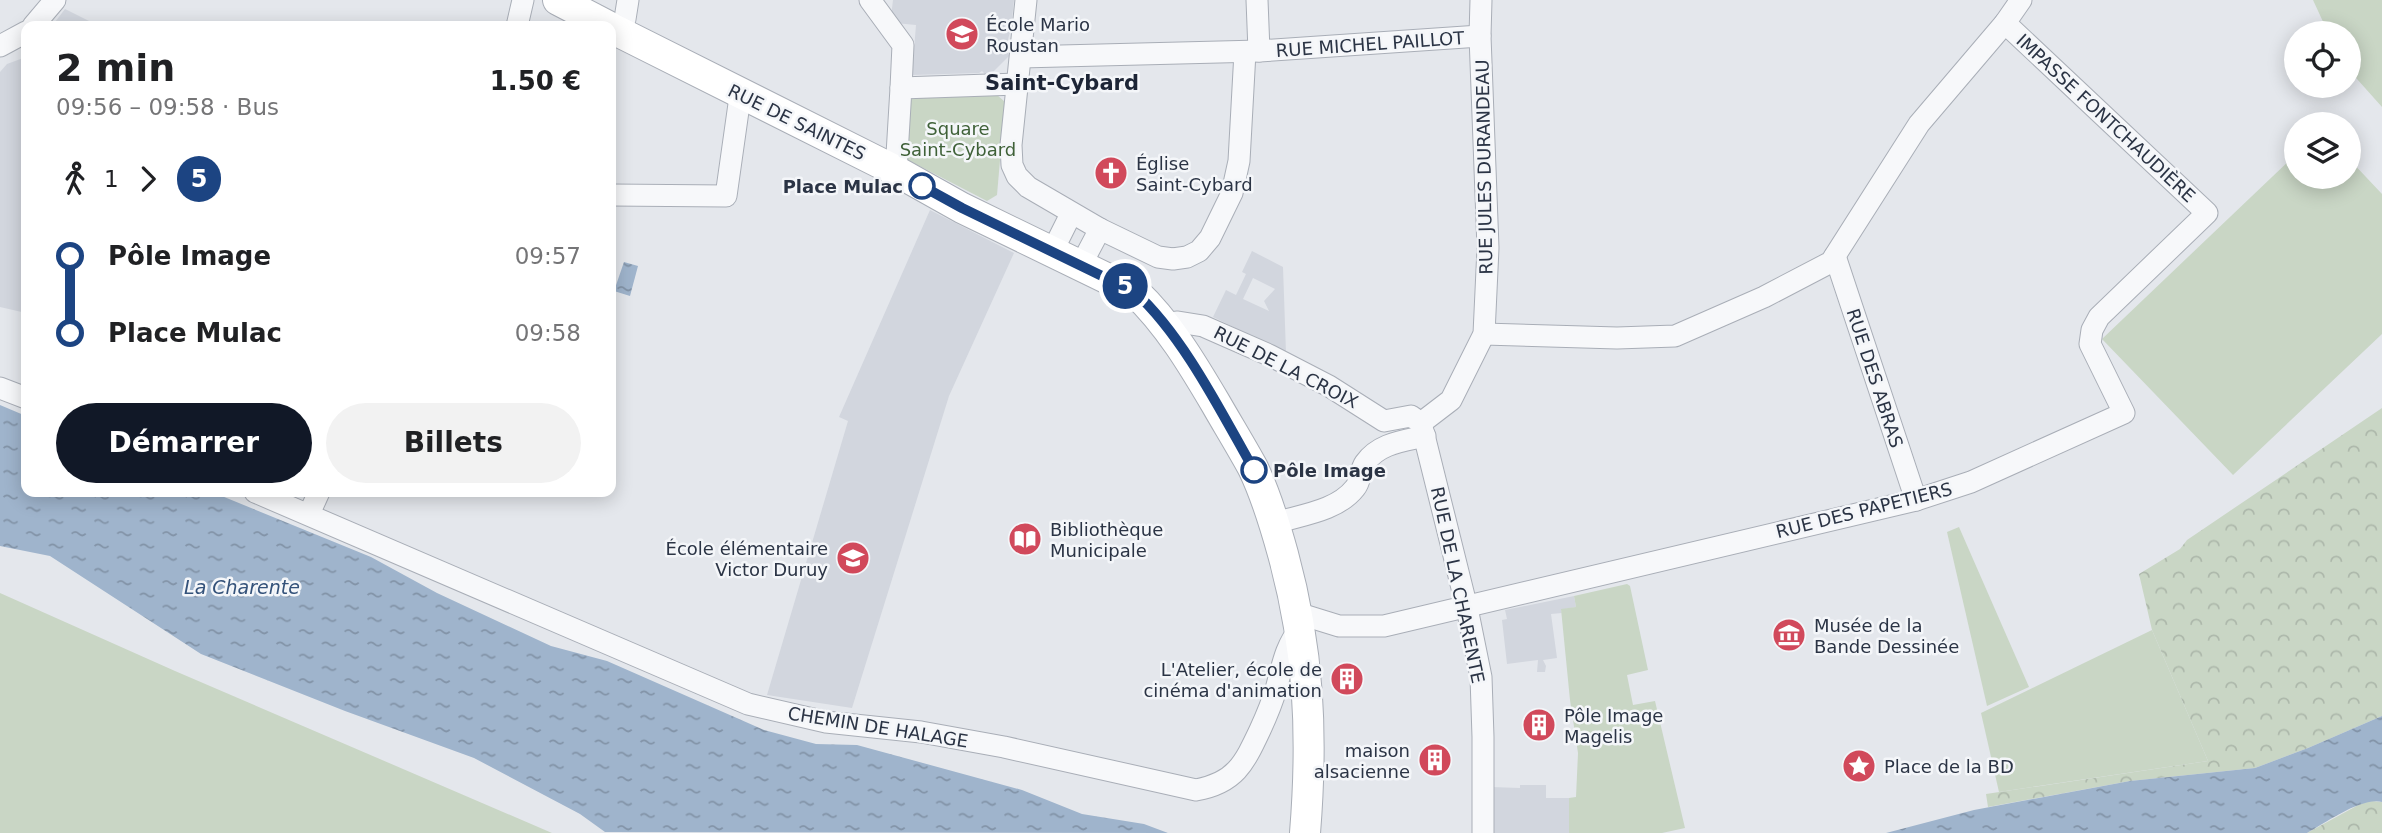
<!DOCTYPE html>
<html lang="fr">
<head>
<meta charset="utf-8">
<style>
  :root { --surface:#fff; --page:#f2f2f2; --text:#202124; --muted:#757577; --accent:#111827 }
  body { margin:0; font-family:"DejaVu Sans",sans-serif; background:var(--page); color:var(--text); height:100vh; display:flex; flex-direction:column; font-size:26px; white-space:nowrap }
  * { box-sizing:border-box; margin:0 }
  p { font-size:23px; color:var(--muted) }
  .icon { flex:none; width:38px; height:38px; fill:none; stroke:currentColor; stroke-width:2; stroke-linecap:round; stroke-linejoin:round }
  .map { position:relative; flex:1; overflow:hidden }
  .side { position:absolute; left:21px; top:21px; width:595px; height:476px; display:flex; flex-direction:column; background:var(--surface); border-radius:14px; box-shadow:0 4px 18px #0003 }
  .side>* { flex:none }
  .badge { padding:0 14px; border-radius:23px; font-size:24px; line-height:46px }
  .fabs { position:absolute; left:2284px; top:21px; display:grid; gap:14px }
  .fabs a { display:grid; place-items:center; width:77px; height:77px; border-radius:50%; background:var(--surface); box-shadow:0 4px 18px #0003; font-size:35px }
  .map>.badge { position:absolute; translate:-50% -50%; box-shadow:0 0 0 4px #fff }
  .legs { display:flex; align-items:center; gap:10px; height:77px; padding:0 35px; font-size:23px }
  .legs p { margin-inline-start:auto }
  .overview { display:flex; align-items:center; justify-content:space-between; height:119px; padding:0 35px }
  h1 { font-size:38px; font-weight:700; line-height:52px }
  .action { display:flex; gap:14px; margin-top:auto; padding:14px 35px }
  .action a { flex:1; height:80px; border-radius:42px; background:var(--accent); color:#fff; font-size:28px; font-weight:700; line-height:80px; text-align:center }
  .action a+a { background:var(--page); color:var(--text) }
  ul { padding:0 35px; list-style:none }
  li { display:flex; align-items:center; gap:24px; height:77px; font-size:26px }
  li i { display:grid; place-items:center; width:10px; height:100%; margin:0 9px; background:currentColor }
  li i::after { content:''; width:18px; height:18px; margin:-9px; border:5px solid; border-radius:50%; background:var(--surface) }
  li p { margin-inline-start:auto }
  li:first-child i { background:linear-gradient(#0000 50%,currentColor 0) }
  li:last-child i { background:linear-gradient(currentColor 50%,#0000 0) }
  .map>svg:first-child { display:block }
  .built { fill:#d2d6de; fill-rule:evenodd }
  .green { fill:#c9d6c5 }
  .forest { fill:url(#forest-crowns) }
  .water { fill:url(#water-ripples) }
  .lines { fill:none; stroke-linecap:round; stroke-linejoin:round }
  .street-casing { stroke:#a9aeb7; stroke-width:23 }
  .secondary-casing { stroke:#a9aeb7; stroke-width:32 }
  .street { stroke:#f7f8fa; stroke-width:21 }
  .secondary { stroke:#fff; stroke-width:30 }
  .line-1-casing { stroke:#fff; stroke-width:16 }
  .line-1 { stroke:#1c4482; stroke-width:10 }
  .stop-1-dot { fill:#fff; stroke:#1c4482; stroke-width:3.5 }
  .labels { text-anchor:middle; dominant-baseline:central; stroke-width:5; stroke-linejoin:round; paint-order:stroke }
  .poi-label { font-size:18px; fill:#2b3445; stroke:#f4f6f9; text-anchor:start }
  .street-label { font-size:18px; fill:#2b3445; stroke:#f4f6f9 }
  .park-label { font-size:18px; fill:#3f6138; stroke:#f4f6f9 }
  .stop-label { font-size:18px; font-weight:bold; fill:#2b3445; stroke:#f4f6f9; text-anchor:end }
  .water-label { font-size:19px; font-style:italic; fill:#34527a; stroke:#f4f6f9 }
  .quarter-label { font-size:21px; font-weight:bold; fill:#1d2536; stroke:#f4f6f9 }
</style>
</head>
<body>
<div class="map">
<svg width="2382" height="833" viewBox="0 0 2382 833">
  <defs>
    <pattern id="forest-crowns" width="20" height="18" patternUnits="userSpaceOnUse" patternTransform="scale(1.75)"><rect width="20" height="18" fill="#c9d6c5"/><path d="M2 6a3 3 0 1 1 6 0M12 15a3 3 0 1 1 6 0" fill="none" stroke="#adb8ab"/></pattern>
    <pattern id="water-ripples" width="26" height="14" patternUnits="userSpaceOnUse" patternTransform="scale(1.75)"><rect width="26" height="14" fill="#9fb4cc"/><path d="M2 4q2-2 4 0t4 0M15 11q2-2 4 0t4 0" fill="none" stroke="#8293a7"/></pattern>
  </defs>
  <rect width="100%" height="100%" fill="#e4e7ec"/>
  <g class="built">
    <path d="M893 0H1014L1011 28 1006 47 1009 56 990 75 985 74 982 71 979 73 912 75 916 25 895 23 891 17Z"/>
    <path d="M65 9 99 26H52Z"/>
    <path d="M26 57V313L0 307V72L7 64Z"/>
    <path d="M930 210 1014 253 949 396 852 708 767 695 848 421 839 417Z"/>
    <path d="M1252 251 1283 267 1286 353 1213 317 1226 290 1236 295 1246 274 1242 272ZM1253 278 1275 289 1264 301 1269 311 1243 299Z"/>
    <path d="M1574 596 1576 607 1561 610 1562 613 1551 614 1557 658 1543 660 1546 666 1545 672H1537L1538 660 1507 664 1502 620 1507 619 1505 610Z"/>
    <path d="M1520 785H1546V798H1569V833H1491V787L1520 788Z"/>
  </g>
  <g class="green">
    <path d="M2313 0H2382V107L2349 70 2348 33H2317L2325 26Z"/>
    <path d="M996 94 1005 102 997 195 987 201 904 158 910 97Z"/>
    <path d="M2296 154V177H2348L2349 159 2382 194V334L2233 475 2102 339Z"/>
    <path d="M1959 527 2029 687 1987 706 1947 532Z"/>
    <path d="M1627 584 1630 586 1648 670 1627 675 1633 705 1655 701 1685 828 1662 833H1569V798L1576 797 1578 753 1570 700 1561 609 1576 607 1574 596Z"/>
    <path d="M0 593 175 671 552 833H0Z"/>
    <path d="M2152 630 2208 761 1999 792 1981 713Z"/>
  </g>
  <g class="forest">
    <path d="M2382 408V716L2308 748 2255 768 2130 781 1988 807 1986 794 2208 761 2152 630 2139 574 2180 549 2187 540Z"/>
    <path d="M2372 801 2382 802V833H2307L2362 803Z"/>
  </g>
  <g class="water">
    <path d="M624 262 638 266 630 296 614 291Z"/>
    <path d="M0 405 26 416V492H212L371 557 437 593 551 646 607 661 764 730 816 744 857 745 1022 790 1082 814 1144 824 1168 833 605 832 580 814 474 758 345 711 201 654 50 556 0 546Z"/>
    <path d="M2382 716V802C2361 797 2326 823 2307 833H1886L1974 810 2130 781 2255 768 2308 748Z"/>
  </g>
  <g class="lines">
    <defs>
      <g id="street">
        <path d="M870 0 903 45 901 88"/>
        <path d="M1026 0 1011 145 1012 165 1017 176 1028 187 1100 229 1158 257 1173 259 1187 257 1199 251 1210 238 1232 193 1239 161 1245 52"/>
        <path d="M1257 0 1259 51"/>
        <path d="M33 26 55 0"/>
        <path d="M517 26 523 0"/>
        <path d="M619 32 625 19 628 0"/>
        <path d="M0 46 26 32"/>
        <path d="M1021 57 1259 51 1480 36"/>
        <path d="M896 171 901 88 1018 84"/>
        <path d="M611 195 726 196 739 104 744 96"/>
        <path d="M1053 250 1071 214"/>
        <path d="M1835 256 1916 500"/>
        <path d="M1081 265 1100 229"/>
        <path d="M1163 324 1178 322 1203 326 1269 355 1329 386 1384 421 1411 416 1421 423"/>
        <path d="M1484 334 1617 338 1675 336 1764 297 1831 262 1919 124 2005 23 2021 0"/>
        <path d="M0 388 26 398"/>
        <path d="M1421 423 1451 400 1484 334 1488 248 1480 36 1481 0"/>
        <path d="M1421 423 1467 608 1481 677 1483 737V833"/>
        <path d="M255 492 748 704 826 722 921 732 1004 747 1196 790C1235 783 1244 764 1260 730 1266 717 1272 703 1276 689 1282 668 1285 646 1300 629"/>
        <path d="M309 514 319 492"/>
        <path d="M1275 523C1301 515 1337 511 1355 488 1361 481 1360 470 1365 463 1379 443 1404 441 1425 436"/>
        <path d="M1297 613 1339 626H1384L1916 500 1971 482 2124 413 2090 344 2092 330 2099 317 2207 213 2005 23"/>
      </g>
      <g id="secondary">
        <path d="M558 0 608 26"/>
        <path d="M611 28 896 171 962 208 1135 292C1168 323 1193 365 1216 404 1228 425 1241 446 1253 468 1266 495 1275 525 1283 554 1309 649 1313 734 1305 833"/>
      </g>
    </defs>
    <use href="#street" class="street-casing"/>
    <use href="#secondary" class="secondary-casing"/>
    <use href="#street" class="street"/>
    <use href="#secondary" class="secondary"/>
  </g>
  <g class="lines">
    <defs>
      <path id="line-1" d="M922 186 962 208 1135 292C1184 337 1221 412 1254 470"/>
    </defs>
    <use href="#line-1" class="line-1-casing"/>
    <use href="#line-1" class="line-1"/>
  </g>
  <defs>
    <symbol id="school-disc" viewBox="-11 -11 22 22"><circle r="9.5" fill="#d1495b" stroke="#f4f6f9"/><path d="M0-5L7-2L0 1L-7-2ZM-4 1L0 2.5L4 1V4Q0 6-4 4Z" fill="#fff"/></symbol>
    <symbol id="church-disc" viewBox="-11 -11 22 22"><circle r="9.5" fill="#d1495b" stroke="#f4f6f9"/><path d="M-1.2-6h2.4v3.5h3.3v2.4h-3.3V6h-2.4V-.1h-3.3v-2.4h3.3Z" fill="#fff"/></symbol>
    <symbol id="library-disc" viewBox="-11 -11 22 22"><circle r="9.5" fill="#d1495b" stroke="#f4f6f9"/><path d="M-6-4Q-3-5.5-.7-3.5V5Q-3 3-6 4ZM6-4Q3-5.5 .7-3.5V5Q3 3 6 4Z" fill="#fff"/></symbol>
    <symbol id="museum-disc" viewBox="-11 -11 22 22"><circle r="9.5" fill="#d1495b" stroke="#f4f6f9"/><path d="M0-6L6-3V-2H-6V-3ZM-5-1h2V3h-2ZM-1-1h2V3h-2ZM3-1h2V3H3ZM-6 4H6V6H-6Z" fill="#fff"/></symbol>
    <symbol id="building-disc" viewBox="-11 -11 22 22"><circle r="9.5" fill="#d1495b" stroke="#f4f6f9"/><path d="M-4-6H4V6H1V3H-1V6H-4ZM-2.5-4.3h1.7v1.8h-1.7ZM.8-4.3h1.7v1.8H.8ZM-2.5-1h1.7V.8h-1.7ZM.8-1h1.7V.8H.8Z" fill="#fff"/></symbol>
    <symbol id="sight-disc" viewBox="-11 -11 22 22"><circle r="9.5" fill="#d1495b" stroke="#f4f6f9"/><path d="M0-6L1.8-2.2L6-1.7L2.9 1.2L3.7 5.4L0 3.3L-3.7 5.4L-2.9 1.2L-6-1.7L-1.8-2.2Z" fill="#fff"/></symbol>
  </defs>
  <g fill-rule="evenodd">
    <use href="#school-disc" x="943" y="15" width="38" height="38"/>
    <use href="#church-disc" x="1092" y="154" width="38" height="38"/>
    <use href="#library-disc" x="1006" y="520" width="38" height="38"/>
    <use href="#school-disc" x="834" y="539" width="38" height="38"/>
    <use href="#museum-disc" x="1770" y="616" width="38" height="38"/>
    <use href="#building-disc" x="1328" y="660" width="38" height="38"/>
    <use href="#building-disc" x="1520" y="706" width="38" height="38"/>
    <use href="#building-disc" x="1416" y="741" width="38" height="38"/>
    <use href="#sight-disc" x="1840" y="747" width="38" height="38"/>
  </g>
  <g class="stop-1-dot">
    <circle cx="922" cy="186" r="12"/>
    <circle cx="1254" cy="470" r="12"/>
  </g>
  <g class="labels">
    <g class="poi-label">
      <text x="986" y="24">École Mario<tspan x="986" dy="21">Roustan</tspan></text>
      <text x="1136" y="163">Église<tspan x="1136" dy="21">Saint-Cybard</tspan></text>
      <text x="1050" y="529">Bibliothèque<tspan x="1050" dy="21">Municipale</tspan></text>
      <text x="828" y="548" text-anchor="end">École élémentaire<tspan x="828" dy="21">Victor Duruy</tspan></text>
      <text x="1814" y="625">Musée de la<tspan x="1814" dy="21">Bande Dessinée</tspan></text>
      <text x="1322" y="669" text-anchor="end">L'Atelier, école de<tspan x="1322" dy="21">cinéma d'animation</tspan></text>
      <text x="1564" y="715">Pôle Image<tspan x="1564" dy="21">Magelis</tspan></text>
      <text x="1410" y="750" text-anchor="end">maison<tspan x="1410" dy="21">alsacienne</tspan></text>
      <text x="1884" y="766">Place de la BD</text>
    </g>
    <g class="street-label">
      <text transform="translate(1370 44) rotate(-4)">RUE MICHEL PAILLOT</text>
      <text transform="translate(2106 118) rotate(43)">IMPASSE FONTCHAUDIÈRE</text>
      <text transform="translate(797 122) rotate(26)">RUE DE SAINTES</text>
      <text transform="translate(1484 167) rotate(-91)">RUE JULES DURANDEAU</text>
      <text transform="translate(1286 367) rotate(27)">RUE DE LA CROIX</text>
      <text transform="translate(1875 378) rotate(72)">RUE DES ABRAS</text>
      <text transform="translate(1864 510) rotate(-14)">RUE DES PAPETIERS</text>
      <text transform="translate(1458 585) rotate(78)">RUE DE LA CHARENTE</text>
      <text transform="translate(878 727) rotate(9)">CHEMIN DE HALAGE</text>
    </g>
    <g class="park-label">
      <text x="958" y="128">Square<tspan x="958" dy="21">Saint-Cybard</tspan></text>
    </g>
    <g class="stop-label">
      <text x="903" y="186">Place Mulac</text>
      <text x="1273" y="470" text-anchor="start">Pôle Image</text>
    </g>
    <g class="water-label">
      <text x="242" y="587">La Charente</text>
    </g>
    <g class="quarter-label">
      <text x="1062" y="83">Saint-Cybard</text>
    </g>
  </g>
</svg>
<div class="fabs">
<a><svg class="icon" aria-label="locate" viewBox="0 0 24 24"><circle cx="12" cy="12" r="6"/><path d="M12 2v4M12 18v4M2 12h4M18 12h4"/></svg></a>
<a><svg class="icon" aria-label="layers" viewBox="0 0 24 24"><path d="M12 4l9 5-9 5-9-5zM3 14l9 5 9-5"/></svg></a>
</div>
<b class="badge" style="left:1125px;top:286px;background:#1c4482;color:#fff">5</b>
<section class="side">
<div class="overview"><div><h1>2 min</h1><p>09:56 – 09:58 · Bus</p></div><b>1.50 €</b></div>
<div class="legs"><svg class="icon" aria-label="walk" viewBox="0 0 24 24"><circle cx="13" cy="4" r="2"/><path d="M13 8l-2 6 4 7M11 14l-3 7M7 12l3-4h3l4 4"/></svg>1<svg class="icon" aria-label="forward" viewBox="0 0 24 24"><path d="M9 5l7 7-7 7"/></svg><b class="badge" style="background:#1c4482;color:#fff">5</b></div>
<ul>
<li><i style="color:#1c4482"></i><b>Pôle Image</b><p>09:57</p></li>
<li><i style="color:#1c4482"></i><b>Place Mulac</b><p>09:58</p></li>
</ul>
<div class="action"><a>Démarrer</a><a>Billets</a></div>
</section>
</div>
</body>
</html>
